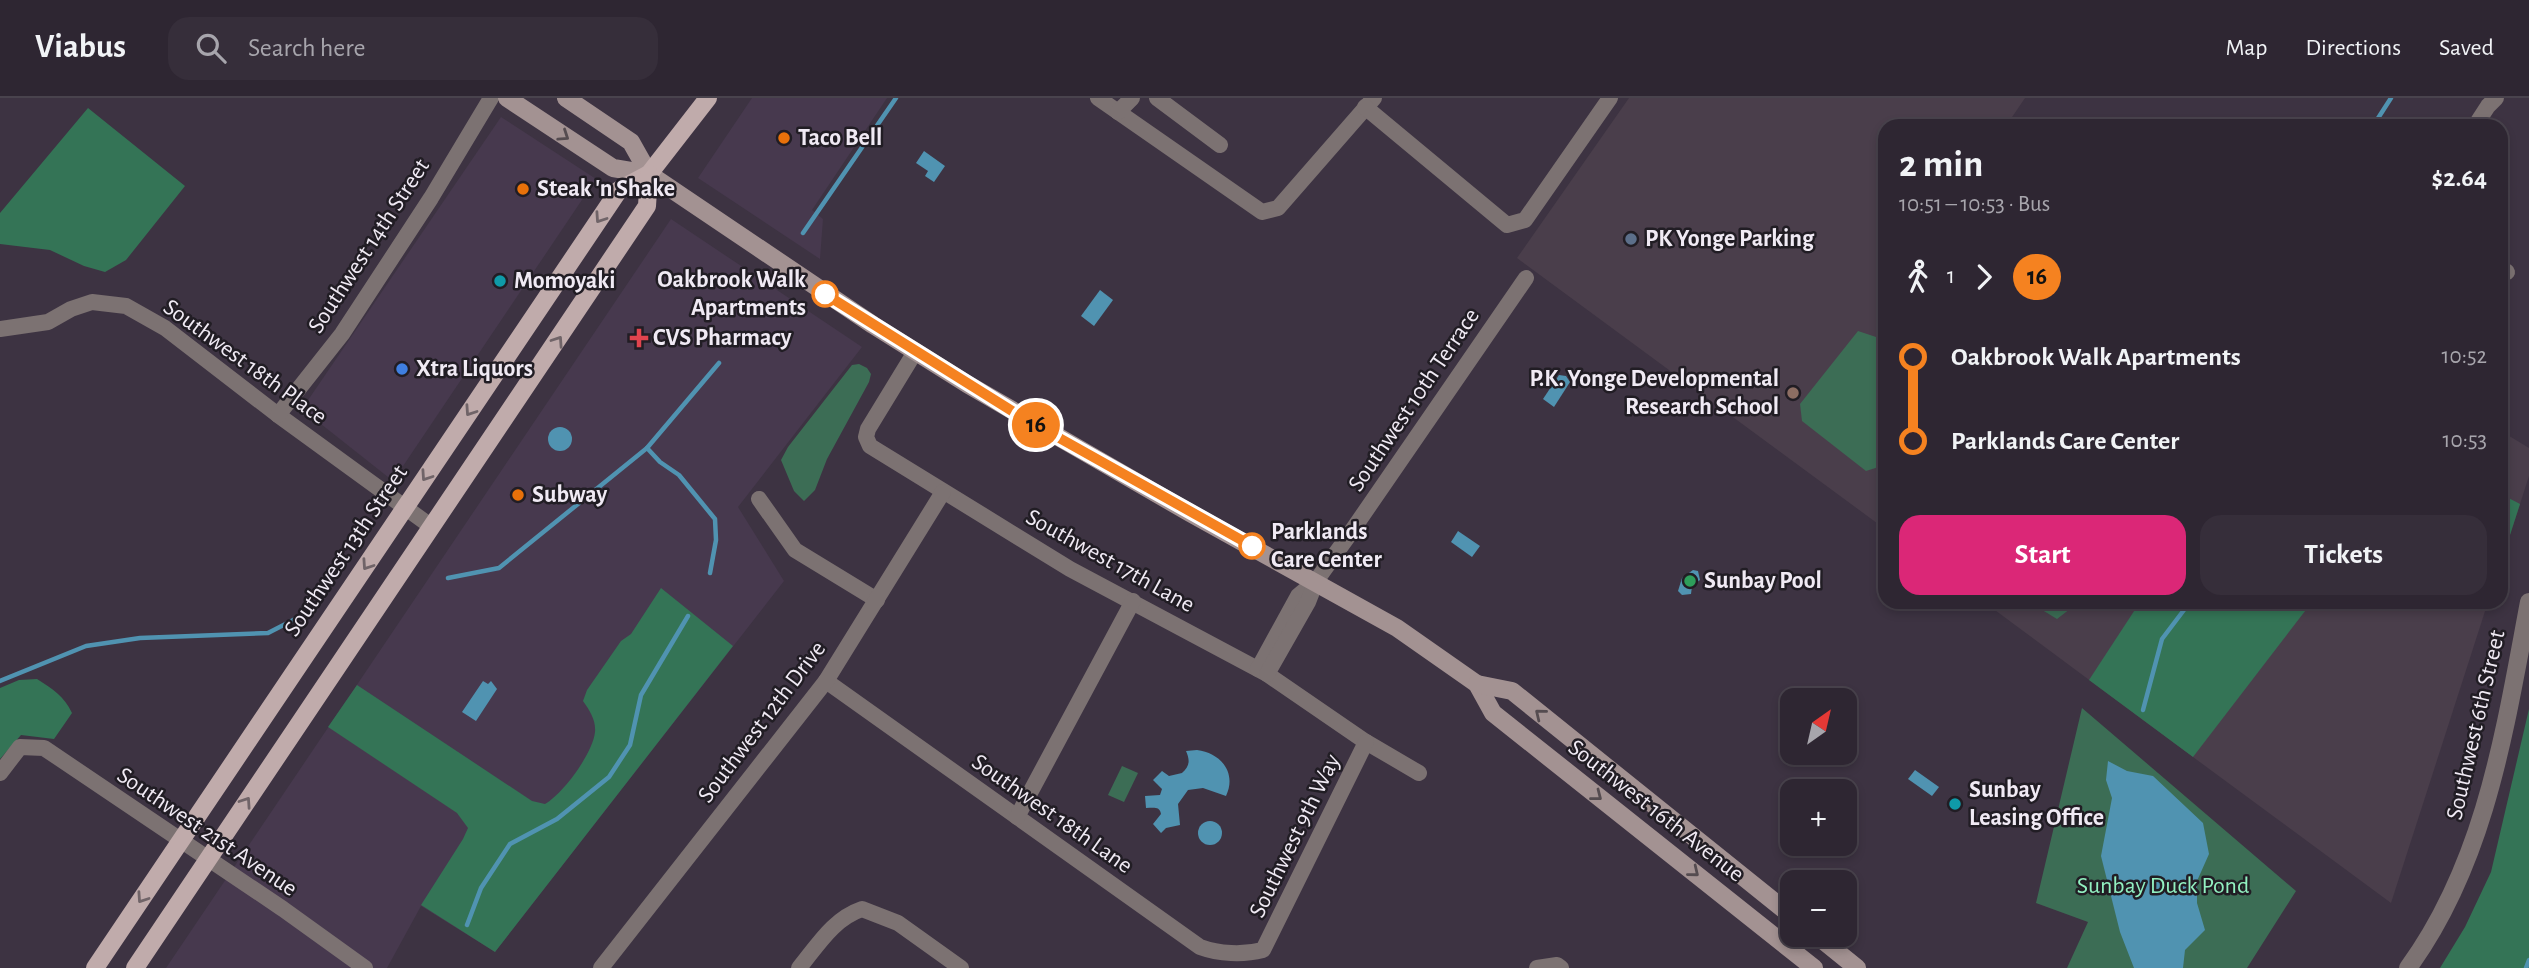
<!DOCTYPE html>
<html lang="en">
<head>
<meta charset="utf-8">
<style>
  :root { --surface:#2e2632; --page:#362e3a; --text:#f1f3f6; --muted:#a7a5ac; --line:#49434d; --accent:#db2777 }
  body { margin:0; font-family:"Alegreya Sans",sans-serif; background:var(--page); color:var(--text); height:100vh; display:flex; flex-direction:column; font-size:26px; white-space:nowrap }
  * { box-sizing:border-box; margin:0 }
  p { font-size:23px; color:var(--muted) }
  .icon { flex:none; width:38px; height:38px; fill:none; stroke:currentColor; stroke-width:2; stroke-linecap:round; stroke-linejoin:round }
  .map { position:relative; flex:1; overflow:hidden }
  .side { position:absolute; left:1878px; top:21px; width:630px; height:490px; display:flex; flex-direction:column; background:var(--surface); border-radius:21px; box-shadow:0 4px 10px #0003,0 0 0 2px var(--line) }
  .side>* { flex:none }
  .badge { padding:0 14px; border-radius:23px; font-size:24px; line-height:46px }
  .needle { width:46px; rotate:34deg }
  .buttons { position:absolute; left:1780px; top:590px; display:grid; gap:14px }
  .buttons a { display:grid; place-items:center; width:77px; height:77px; border-radius:14px; background:var(--surface); box-shadow:0 4px 10px #0003,0 0 0 2px var(--line); font-size:35px }
  .map>.badge { position:absolute; translate:-50% -50%; box-shadow:0 0 0 4px #fff }
  .legs { display:flex; align-items:center; gap:10px; height:77px; padding:0 21px; font-size:23px }
  .legs p { margin-inline-start:auto }
  .summary { display:flex; align-items:center; justify-content:space-between; height:119px; padding:0 21px }
  h1 { font-size:38px; font-weight:700; line-height:52px }
  .action { display:flex; gap:14px; margin-top:auto; padding:14px 21px }
  .action a { flex:1; height:80px; border-radius:21px; background:var(--accent); color:#fff; font-size:28px; font-weight:700; line-height:80px; text-align:center }
  .action a+a { background:var(--page); color:var(--text) }
  ul { padding:0 21px; list-style:none }
  li { display:flex; align-items:center; gap:24px; height:84px; font-size:26px }
  li i { display:grid; place-items:center; width:10px; height:100%; margin:0 9px; background:currentColor }
  li i::after { content:''; width:18px; height:18px; margin:-9px; border:5px solid; border-radius:50%; background:var(--surface) }
  li p { margin-inline-start:auto }
  li:first-child i { background:linear-gradient(#0000 50%,currentColor 0) }
  li:last-child i { background:linear-gradient(currentColor 50%,#0000 0) }
  header { display:flex; align-items:center; gap:42px; box-sizing:border-box; height:98px; padding:0 35px; background:var(--surface); border-bottom:2px solid var(--line) }
  header strong { font-size:33px }
  nav { display:flex; gap:38px; margin-inline-start:auto; font-size:24px }
  .search { width:490px; height:63px; background:var(--page); display:flex; align-items:center; gap:18px; box-sizing:border-box; padding:0 24px; border-radius:21px; color:var(--muted); font-size:26px }
  .map>svg:first-child { display:block }
  .built { fill:#47394e }
  .education { fill:#4a3e4b }
  .green { fill:#3c6d55 }
  .forest { fill:#347456 }
  .water { fill:#5093b1 }
  .lines { fill:none; stroke-linecap:round; stroke-linejoin:round }
  .stream { stroke:#5093b1; stroke-width:4.5 }
  .minor { stroke:#7c7272; stroke-width:16 }
  .tertiary { stroke:#7c7272; stroke-width:18 }
  .secondary { stroke:#a39292; stroke-width:18 }
  .primary { stroke:#c0abab; stroke-width:18 }
  .oneway { stroke:#554c50 }
  .oneway2 { stroke:#706468 }
  .line-1-casing { stroke:#fff; stroke-width:16 }
  .line-1 { stroke:#f58220; stroke-width:10 }
  .food-dot { fill:#e8710a; stroke:#211d24; stroke-width:2.5 }
  .service-dot { fill:#5c6f8a; stroke:#211d24; stroke-width:2.5 }
  .culture-dot { fill:#0f9aa8; stroke:#211d24; stroke-width:2.5 }
  .stop-1-dot { fill:#fff; stroke:#f58220; stroke-width:3.5 }
  .health-dot { fill:#e0444e; stroke:#211d24; stroke-width:2.5 }
  .shop-dot { fill:#3f7fe0; stroke:#211d24; stroke-width:2.5 }
  .education-dot { fill:#8d6e63; stroke:#211d24; stroke-width:2.5 }
  .leisure-dot { fill:#2e9e5b; stroke:#211d24; stroke-width:2.5 }
  .labels { text-anchor:middle; dominant-baseline:central; stroke-width:5; stroke-linejoin:round; paint-order:stroke }
  .poi-label { font-size:24px; font-weight:bold; fill:#f0eaf4; stroke:#211d24; text-anchor:start }
  .street-label { font-size:24px; fill:#f0eaf4; stroke:#211d24 }
  .stop-label { font-size:24px; font-weight:bold; fill:#f0eaf4; stroke:#211d24; text-anchor:end }
  .park-label { font-size:24px; fill:#92f0c1; stroke:#211d24 }
</style>
</head>
<body>
<header>
<strong>Viabus</strong>
<div class="search"><svg class="icon" aria-label="search" viewBox="0 0 24 24"><circle cx="10" cy="10" r="6"/><path d="M15 15l6 6"/></svg>Search here</div>
<nav><a>Map</a><a>Directions</a><a>Saved</a></nav>
</header>
<div class="map">
<svg width="2529" height="870" viewBox="0 0 2529 870">
  <rect width="100%" height="100%" fill="#3d3342"/>
  <g class="built">
    <path d="M752 0H887L812 112 823 121 820 161 698 80Z"/>
    <path d="M501 19 596 81 393 383 302 311Z"/>
    <path d="M671 121 862 249 738 409 784 483 495 854 421 808 387 870H166Z"/>
  </g>
  <g class="education">
    <path d="M1629 0H2025L2006 28H1885V431L1517 160Z"/>
    <path d="M2501 333 2529 350V378L2501 465Z"/>
    <path d="M1984 504H2488L2391 805 2193 659Z"/>
  </g>
  <g class="green">
    <path d="M1858 233 1885 242V367L1866 373 1802 323 1800 306Z"/>
    <path d="M859 266 867 270 871 276 869 284 827 361 815 392 804 403 794 393 781 362 788 349 852 267Z"/>
    <path d="M2029 504H2079L2057 521Z"/>
    <path d="M2082 610 2296 793 2247 870H2067L2088 824 2036 805Z"/>
    <path d="M1122 668 1138 675 1124 704 1108 697Z"/>
  </g>
  <g class="forest">
    <path d="M88 10 185 88 126 162 105 174 84 168 50 152 0 146V115Z"/>
    <path d="M2501 396 2520 406 2501 465Z"/>
    <path d="M661 490 733 548 495 854 421 807 463 741 468 730 457 715 328 629 357 587 532 703 545 706C563 696 593 655 595 634 596 622 590 613 583 603L587 592 621 543 631 536Z"/>
    <path d="M2140 504H2312L2193 659 2089 582Z"/>
    <path d="M37 581C53 591 64 598 72 615L54 641 21 637 0 661V590L19 582Z"/>
    <path d="M2529 611V870H2440L2465 829 2491 774Z"/>
  </g>
  <g class="water">
    <path d="M924 53 945 68 934 84 925 78 928 73 916 65Z"/>
    <path d="M1100 192 1113 202 1094 228 1081 218Z"/>
    <path d="M1559 277 1566 278 1570 284 1554 309 1543 301Z"/>
    <circle cx="560" cy="341" r="12"/>
    <path d="M1458 433 1480 448 1472 459 1451 444Z"/>
    <path d="M1693 472 1698 473 1700 482 1692 488 1691 496 1682 497 1678 493 1682 480Z"/>
    <path d="M483 583 488 586 491 583 497 591 476 623 462 614Z"/>
    <path d="M1197 652C1221 655 1237 675 1226 698L1203 690 1188 692 1178 706 1180 727 1166 730 1161 735 1153 726 1161 716C1160 708 1153 710 1146 710L1145 698 1160 697 1162 691 1153 682 1162 673 1169 678 1182 675C1190 668 1190 662 1186 653Z"/>
    <path d="M2108 663 2127 673 2153 678 2203 725 2209 756 2197 783V805L2205 832 2185 852 2183 870H2134L2120 834 2101 758 2112 700 2106 682Z"/>
    <path d="M1915 672 1939 689 1932 698 1908 681Z"/>
    <circle cx="1210" cy="735" r="12"/>
  </g>
  <g class="lines">
    <g class="stream">
      <path d="M2373 28 2391 0"/>
      <path d="M803 135 896 0"/>
      <path d="M647 350 660 364 679 377 715 421 716 442 710 475"/>
      <path d="M448 480 499 470 647 350 719 265"/>
      <path d="M0 583 86 548 140 540 268 535 303 517"/>
      <path d="M2143 612 2162 541 2190 504"/>
      <path d="M467 827 481 790 510 746 557 721 609 679 630 647 641 597 688 518"/>
      <path d="M2526 870 2529 862"/>
    </g>
    <g class="minor">
      <path d="M1098 0 1262 114 1278 110 1374 0"/>
      <path d="M1157 0 1220 47"/>
      <path d="M1365 9 1507 127 1525 122 1610 0"/>
      <path d="M1118 14 1132 0"/>
      <path d="M2475 28 2488 8 2496 0"/>
      <path d="M2501 170 2507 174"/>
      <path d="M0 231 48 224 71 211 92 204 126 208 165 230 278 317 432 429"/>
      <path d="M915 254 868 331 866 339 870 348 1070 471 1267 576 1366 644 1419 675"/>
      <path d="M278 317 342 236 431 100 491 0"/>
      <path d="M759 401 795 452 877 502"/>
      <path d="M1258 571 1298 498 1316 483 1349 437 1526 180"/>
      <path d="M1267 576 1308 504 1315 486"/>
      <path d="M826 583 1200 849C1219 856 1243 857 1263 852L1366 644"/>
      <path d="M0 675 20 649 44 650 283 811 365 870"/>
      <path d="M1017 719 1133 503"/>
      <path d="M601 870 826 583 943 394"/>
      <path d="M799 870C818 847 833 821 862 811L898 825 961 870"/>
      <path d="M1537 870 1557 867 1561 870"/>
    </g>
    <path class="tertiary" d="M2408 870C2486 763 2505 631 2529 504"/>
    <g class="secondary">
      <path d="M507 0 613 70 649 76 873 227 967 286 1190 415 1397 530 1477 586 1493 615 1814 870"/>
      <path d="M566 0 631 44 649 76"/>
      <path d="M1477 586 1512 593 1792 818"/>
      <path d="M1815 836 1857 870"/>
    </g>
    <g class="primary">
      <path d="M95 870 619 92 649 76 708 0"/>
      <path d="M135 870 647 108 649 76"/>
    </g>
  </g>
  <defs><path id="oneway-chevron" d="M-2-3.5L2.5 0L-2 3.5" fill="none" stroke-width="1.6" stroke-linecap="round" stroke-linejoin="round" transform="scale(1.75)"/></defs>
  <g class="oneway">
    <use href="#oneway-chevron" transform="translate(564 38) rotate(34)"/>
    <use href="#oneway-chevron" transform="translate(1540 616) rotate(-141)"/>
    <use href="#oneway-chevron" transform="translate(1597 698) rotate(38)"/>
    <use href="#oneway-chevron" transform="translate(1694 774) rotate(39)"/>
  </g>
  <g class="oneway2">
    <use href="#oneway-chevron" transform="translate(600 120) rotate(124)"/>
    <use href="#oneway-chevron" transform="translate(558 243) rotate(-56)"/>
    <use href="#oneway-chevron" transform="translate(470 313) rotate(124)"/>
    <use href="#oneway-chevron" transform="translate(426 378) rotate(124)"/>
    <use href="#oneway-chevron" transform="translate(367 467) rotate(124)"/>
    <use href="#oneway-chevron" transform="translate(246 704) rotate(-56)"/>
    <use href="#oneway-chevron" transform="translate(142 800) rotate(124)"/>
  </g>
  <g class="lines">
    <defs>
      <path id="line-1" d="M825 196 1020 318 1252 448"/>
    </defs>
    <use href="#line-1" class="line-1-casing"/>
    <use href="#line-1" class="line-1"/>
  </g>
  <g class="food-dot">
    <circle cx="784" cy="40" r="7"/>
    <circle cx="523" cy="91" r="7"/>
    <circle cx="518" cy="397" r="7"/>
  </g>
  <circle class="service-dot" cx="1631" cy="141" r="7"/>
  <g class="culture-dot">
    <circle cx="500" cy="183" r="7"/>
    <circle cx="1955" cy="706" r="7"/>
  </g>
  <g class="stop-1-dot">
    <circle cx="825" cy="196" r="12"/>
    <circle cx="1252" cy="448" r="12"/>
  </g>
  <path class="health-dot" d="M635.5 229.5h7v7h7v7h-7v7h-7v-7h-7v-7h7z"/>
  <circle class="shop-dot" cx="402" cy="271" r="7"/>
  <circle class="education-dot" cx="1793" cy="295" r="7"/>
  <circle class="leisure-dot" cx="1690" cy="483" r="7"/>
  <g class="labels">
    <g class="poi-label">
      <text x="798" y="40">Taco Bell</text>
      <text x="537" y="91">Steak 'n Shake</text>
      <text x="1645" y="141">PK Yonge Parking</text>
      <text x="514" y="183">Momoyaki</text>
      <text x="653" y="240">CVS Pharmacy</text>
      <text x="416" y="271">Xtra Liquors</text>
      <text x="1779" y="281" text-anchor="end">P.K. Yonge Developmental<tspan x="1779" dy="28">Research School</tspan></text>
      <text x="532" y="397">Subway</text>
      <text x="1704" y="483">Sunbay Pool</text>
      <text x="1969" y="692">Sunbay<tspan x="1969" dy="28">Leasing Office</tspan></text>
    </g>
    <g class="street-label">
      <text transform="translate(369 148) rotate(-57)">Southwest 14th Street</text>
      <text transform="translate(245 264) rotate(36)">Southwest 18th Place</text>
      <text transform="translate(1414 302) rotate(-56)">Southwest 10th Terrace</text>
      <text transform="translate(346 453) rotate(-56)">Southwest 13th Street</text>
      <text transform="translate(1110 463) rotate(29)">Southwest 17th Lane</text>
      <text transform="translate(762 624) rotate(-53)">Southwest 12th Drive</text>
      <text transform="translate(2476 627) rotate(-77)">Southwest 6th Street</text>
      <text transform="translate(1656 713) rotate(38)">Southwest 16th Avenue</text>
      <text transform="translate(1052 716) rotate(35)">Southwest 18th Lane</text>
      <text transform="translate(207 734) rotate(34)">Southwest 21st Avenue</text>
      <text transform="translate(1295 738) rotate(-64)">Southwest 9th Way</text>
    </g>
    <g class="stop-label">
      <text x="806" y="182">Oakbrook Walk<tspan x="806" dy="28">Apartments</tspan></text>
      <text x="1271" y="434" text-anchor="start">Parklands<tspan x="1271" dy="28">Care Center</tspan></text>
    </g>
    <g class="park-label">
      <text x="2163" y="788">Sunbay Duck Pond</text>
    </g>
  </g>
</svg>
<div class="buttons">
<a><svg class="needle" viewBox="-14 -14 28 28"><path d="M0-13l5 13h-10z" fill="#e53935"/><path d="M0 13l5-13h-10z" fill="#a7a5ac"/></svg></a>
<a>+</a>
<a>−</a>
</div>
<b class="badge" style="left:1036px;top:327px;background:#f58220;color:#111">16</b>
<section class="side">
<div class="summary"><div><h1>2 min</h1><p>10:51 – 10:53 · Bus</p></div><b>$2.64</b></div>
<div class="legs"><svg class="icon" aria-label="walk" viewBox="0 0 24 24"><circle cx="13" cy="4" r="2"/><path d="M13 8l-2 6 4 7M11 14l-3 7M7 12l3-4h3l4 4"/></svg>1<svg class="icon" aria-label="forward" viewBox="0 0 24 24"><path d="M9 5l7 7-7 7"/></svg><b class="badge" style="background:#f58220;color:#111">16</b></div>
<ul>
<li><i style="color:#f58220"></i><b>Oakbrook Walk Apartments</b><p>10:52</p></li>
<li><i style="color:#f58220"></i><b>Parklands Care Center</b><p>10:53</p></li>
</ul>
<div class="action"><a>Start</a><a>Tickets</a></div>
</section>
</div>
</body>
</html>
